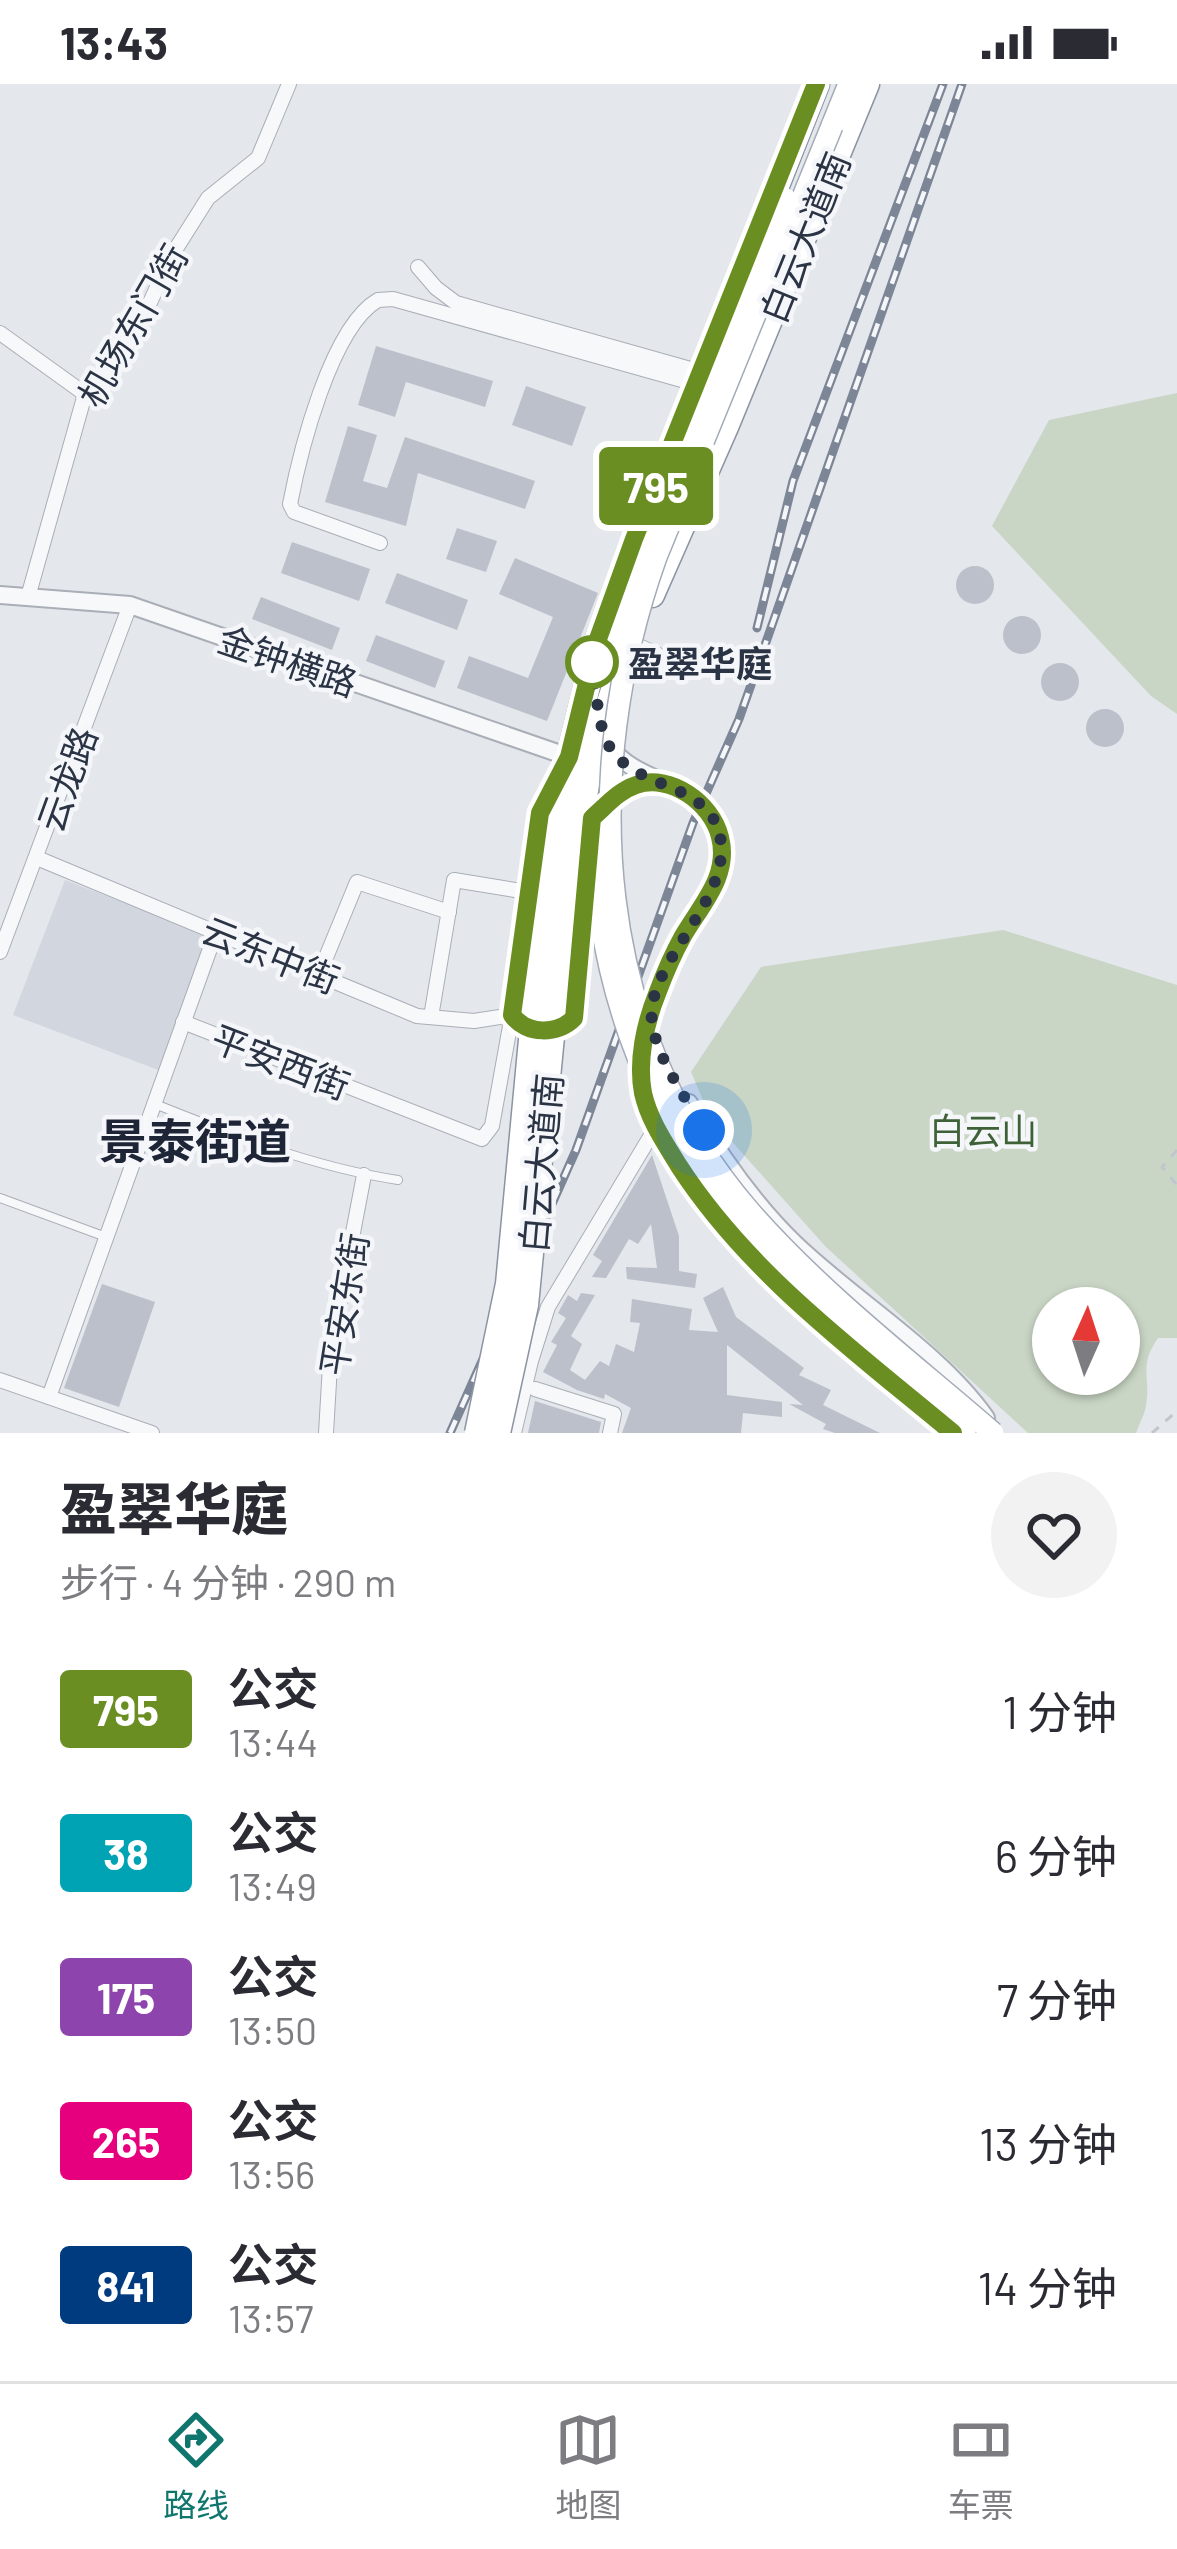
<!DOCTYPE html>
<html lang="zh">
<head>
<meta charset="utf-8">
<style>
  :root { --surface:#fff; --page:#f2f2f3; --text:#2b2b33; --muted:#7c7c81; --line:#e1e1e2; --accent:#0f766e }
  body { margin:0; font-family:Barlow,"Noto Sans SC",sans-serif; background:var(--page); color:var(--text); height:100vh; display:flex; flex-direction:column; font-size:45px; white-space:nowrap }
  * { box-sizing:border-box; margin:0 }
  p { font-size:39px; color:var(--muted) }
  .icon { flex:none; width:66px; height:66px; fill:none; stroke:currentColor; stroke-width:2; stroke-linecap:round; stroke-linejoin:round }
  .map { position:relative; height:1349px; overflow:hidden }
  .drawer { display:flex; flex-direction:column; background:var(--surface); flex:1 }
  .drawer>* { flex:none }
  .badge { padding:0 24px; border-radius:9px; font-size:42px; line-height:78px }
  .needle { width:78px; rotate:3deg }
  .controls { position:absolute; left:1032px; top:1203px; display:grid; gap:24px }
  .controls a { display:grid; place-items:center; width:108px; height:108px; border-radius:50%; background:var(--surface); box-shadow:0 3px 9px #0004; font-size:60px }
  .you { position:absolute; width:60px; height:60px; margin:-30px; border:9px solid #fff; border-radius:50%; background:#1a73e8; box-shadow:0 0 0 18px #1a73e833 }
  .map>.badge { position:absolute; translate:-50% -50%; box-shadow:0 0 0 6px #fff }
  .round { display:grid; place-items:center; flex:none; width:126px; height:126px; border-radius:63px; background:var(--page) }
  .overview { display:flex; align-items:center; justify-content:space-between; height:204px; padding:0 60px }
  h1 { font-size:57px; font-weight:800; line-height:90px }
  ul { padding:0; list-style:none }
  li { display:flex; align-items:center; gap:36px; height:144px; padding:0 60px }
  li div { flex:1 }
  li b { display:block; font-size:45px }
  li em { font-style:normal }
  li .badge { min-width:132px; font-weight:700; text-align:center }
  .status { display:flex; justify-content:space-between; align-items:center; height:84px; padding:0 60px; background:var(--surface); direction:ltr }
  .status svg { height:33px; fill:currentColor }
  .tab-bar { display:flex; justify-content:space-around; align-items:center; height:168px; border-top:3px solid var(--line); background:var(--surface); font-size:33px; color:var(--muted) }
  .tab-bar a { display:grid; justify-items:center; gap:6px }
  .tab-bar .selected { color:var(--accent) }
  .map>svg:first-child { display:block }
  .built { fill:#d2d6de }
  .green { fill:#c9d6c5; fill-rule:evenodd }
  .building { fill:#bbc0ca }
  .lines { fill:none; stroke-linecap:round; stroke-linejoin:round }
  .service-casing { stroke:#a9aeb7; stroke-width:10 }
  .minor-casing { stroke:#a9aeb7; stroke-width:16 }
  .tertiary-casing { stroke:#a9aeb7; stroke-width:20 }
  .primary-casing { stroke:#a3abb8; stroke-width:24 }
  .trunk-casing { stroke:#8b94a3; stroke-width:27 }
  .path { stroke:#c2c5cb; stroke-width:3; stroke-dasharray:9 9; stroke-linecap:butt }
  .service { stroke:#f7f8fa; stroke-width:8 }
  .minor { stroke:#f7f8fa; stroke-width:14 }
  .tertiary { stroke:#f7f8fa; stroke-width:16 }
  .primary { stroke:#fff; stroke-width:21 }
  .trunk { stroke:#fff; stroke-width:24 }
  .rail-casing { stroke:#7d8696; stroke-width:9 }
  .rail { stroke:#f4f6f9; stroke-width:4.5; stroke-dasharray:14; stroke-linecap:butt }
  .primary-bridge-casing { stroke:#a3abb8; stroke-width:24; stroke-linecap:butt }
  .trunk-bridge-casing { stroke:#8b94a3; stroke-width:27; stroke-linecap:butt }
  .primary-bridge { stroke:#fff; stroke-width:21 }
  .trunk-bridge { stroke:#fff; stroke-width:24 }
  .line-casing { stroke:#fff; stroke-width:27 }
  .line { stroke:#6b8e23; stroke-width:18 }
  .walk { stroke:#2b3445; stroke-width:12; stroke-dasharray:0 21.6 }
  .stop-dot { fill:#fff; stroke:#6b8e23; stroke-width:6 }
  .labels { text-anchor:middle; dominant-baseline:central; stroke-width:9; stroke-linejoin:round; paint-order:stroke }
  .street-label { font-size:36px; fill:#2b3445; stroke:#f4f6f9 }
  .stop-label { font-size:36px; font-weight:bold; fill:#2b3445; stroke:#f4f6f9; text-anchor:start }
  .park-label { font-size:36px; fill:#3f6138; stroke:#f4f6f9 }
  .district-label { font-size:48px; font-weight:bold; fill:#1d2536; stroke:#f4f6f9 }
</style>
</head>
<body>
<div class="status"><b>13:43</b><svg viewBox="0 0 49 12"><path d="M0 12V9h3v3zM5 12V6h3v6zM10 12V3h3v9zM15 12V0h3v12zM26 1h20v11H26zM47 4h2v5h-2z"/></svg></div>
<div class="map">
<svg width="1177" height="1349" viewBox="0 0 1177 1349">
  <rect width="100%" height="100%" fill="#e4e7ec"/>
  <path class="built" d="M65 796 213 853 161 987 13 931Z"/>
  <g class="green">
    <path d="M1177 309V630L1151 612 992 442 1049 336Z"/>
    <path d="M1003 846 1177 901V1254H1158C1138 1283 1151 1292 1146 1321 1145 1330 1139 1340 1136 1349H1028L825 1162 710 1033 691 988 761 883ZM1053 1224H1119V1290H1053Z"/>
  </g>
  <g class="building">
    <path d="M376 262 493 297 485 323 406 298 395 333 358 321Z"/>
    <path d="M526 302 586 323 572 362 512 341Z"/>
    <path d="M348 342 377 351 363 397 387 404 405 353 535 397 525 425 418 389 406 442 325 418Z"/>
    <path d="M457 444 497 457 486 488 446 475Z"/>
    <path d="M292 458 370 485 359 517 281 489Z"/>
    <path d="M515 474 598 509 547 637 457 604 469 572 528 594 553 533 499 510Z"/>
    <circle cx="975" cy="501" r="19"/>
    <path d="M397 489 468 516 457 546 385 519Z"/>
    <path d="M261 513 340 544 332 566 252 535Z"/>
    <circle cx="1022" cy="551" r="19"/>
    <path d="M376 551 445 577 435 604 366 577Z"/>
    <circle cx="1060" cy="598" r="19"/>
    <circle cx="1105" cy="644" r="19"/>
    <path d="M652 1071 679 1152V1187L697 1190 695 1204 627 1195 626 1183 657 1184 651 1140 638 1160 629 1155 606 1194 592 1193 602 1177 593 1171Z"/>
    <path d="M102 1200 155 1218 119 1323 64 1304Z"/>
    <path d="M723 1203 736 1233 804 1284 799 1291 831 1306 823 1321 880 1349H835L823 1345 826 1340 789 1320 803 1321 727 1261V1311L782 1318V1333L743 1329 741 1349H622L631 1324 605 1310 604 1315 577 1306 543 1288 557 1261 551 1258 566 1234 558 1229 568 1211 577 1217 581 1209 595 1211 571 1252 582 1260 570 1286 585 1296 600 1277 609 1282 616 1260 634 1268 640 1239 630 1238 632 1215 692 1225 689 1246 718 1248 703 1214Z"/>
    <path d="M535 1317 601 1338 599 1349H528Z"/>
  </g>
  <g class="lines">
    <defs>
      <g id="service">
        <path d="M633 556 659 568"/>
        <path d="M155 1020C235 1052 313 1083 398 1096"/>
        <path d="M0 1114 106 1153"/>
      </g>
      <g id="minor">
        <path d="M418 183 436 204 456 219 701 288"/>
        <path d="M0 249 85 310"/>
        <path d="M380 459 294 428 290 420C300 368 331 243 378 216L393 215 696 300"/>
        <path d="M28 513 85 310 140 240 172 171 208 114 258 74 289 0"/>
        <path d="M37 774 417 932 474 937 512 931 492 1042 482 1055 183 938"/>
        <path d="M0 868 130 521"/>
        <path d="M320 888 357 798 449 828"/>
        <path d="M431 933 454 796 527 808"/>
        <path d="M0 1296 152 1349"/>
        <path d="M535 1305 614 1330 610 1349"/>
        <path d="M49 1313 216 848"/>
        <path d="M326 1349 331 1264 364 1091"/>
        <path d="M514 1349 531 1277 548 1223 656 1043"/>
      </g>
      <g id="tertiary">
        <path d="M0 511 130 521 569 673 546 714 536 746 512 931 522 943 559 945 574 934 589 781"/>
        <path d="M610 663C634 695 678 696 704 724 747 770 701 816 680 859 666 888 653 916 647 947"/>
        <path d="M606 721 634 701 658 698"/>
        <path d="M642 996C646 1085 795 1216 860 1272"/>
        <path d="M689 1019C718 1069 752 1118 794 1159 853 1216 940 1268 986 1334"/>
      </g>
      <path id="primary" d="M832 42 849 0"/>
      <g id="trunk">
        <path d="M652 511 726 343 867 0"/>
        <path d="M544 818 569 673 598 555 817 0"/>
        <path d="M565 818 594 664 623 576"/>
      </g>
    </defs>
    <use href="#service" class="service-casing"/>
    <use href="#minor" class="minor-casing"/>
    <use href="#tertiary" class="tertiary-casing"/>
    <use href="#primary" class="primary-casing"/>
    <use href="#trunk" class="trunk-casing"/>
    <g class="path">
      <path d="M1177 1066 1162 1083 1177 1101"/>
      <path d="M1152 1349 1177 1327"/>
    </g>
    <use href="#service" class="service"/>
    <use href="#minor" class="minor"/>
    <use href="#tertiary" class="tertiary"/>
    <use href="#primary" class="primary"/>
    <use href="#trunk" class="trunk"/>
    <defs>
      <g id="rail">
        <path d="M757 544 793 397 943 0"/>
        <path d="M450 1349 576 1066 693 739 739 635 962 0"/>
      </g>
    </defs>
    <use href="#rail" class="rail-casing"/>
    <use href="#rail" class="rail"/>
    <defs>
      <g id="primary-bridge">
        <path d="M832 42 656 473C578 692 593 947 750 1128 822 1210 911 1278 993 1349"/>
        <path d="M608 584 639 476 786 115"/>
        <path d="M594 735C593 881 641 1027 737 1138 805 1216 888 1281 965 1349"/>
      </g>
      <g id="trunk-bridge">
        <path d="M477 1349 508 1200 544 818"/>
        <path d="M498 1349 526 1221 565 818"/>
      </g>
    </defs>
    <use href="#primary-bridge" class="primary-bridge-casing"/>
    <use href="#trunk-bridge" class="trunk-bridge-casing"/>
    <use href="#primary-bridge" class="primary-bridge"/>
    <use href="#trunk-bridge" class="trunk-bridge"/>
  </g>
  <g class="lines">
    <defs>
      <path id="line" d="M816 0 634 455 598 555 569 673 540 729 512 931C526 951 558 951 574 934L592 734C606 722 618 707 636 701 670 689 712 719 720 753 730 792 701 821 683 852 673 870 664 891 657 910 645 940 637 977 643 1009 649 1036 665 1059 679 1082 749 1190 856 1268 953 1349"/>
    </defs>
    <use href="#line" class="line-casing"/>
    <use href="#line" class="line"/>
    <path class="walk" d="M592 578C597 605 596 645 613 668 642 707 715 699 721 759 727 821 645 881 652 938 657 976 686 1013 704 1046"/>
  </g>
  <circle class="stop-dot" cx="592" cy="578" r="24"/>
  <g class="labels">
    <g class="street-label">
      <text transform="translate(804 153) rotate(-68)">白云大道南</text>
      <text transform="translate(132 241) rotate(-60)">机场东门街</text>
      <text transform="translate(288 576) rotate(19)">金钟横路</text>
      <text transform="translate(66 695) rotate(-70)">云龙路</text>
      <text transform="translate(271 870) rotate(22)">云东中街</text>
      <text transform="translate(281 977) rotate(21)">平安西街</text>
      <text transform="translate(540 1079) rotate(-85)">白云大道南</text>
      <text transform="translate(343 1220) rotate(-81)">平安东街</text>
    </g>
    <g class="stop-label">
      <text x="628" y="578">盈翠华庭</text>
    </g>
    <g class="park-label">
      <text x="983" y="1045">白云山</text>
    </g>
    <g class="district-label">
      <text x="195" y="1056">景泰街道</text>
    </g>
  </g>
</svg>
<div class="controls">
<a><svg class="needle" viewBox="-14 -14 28 28"><path d="M0-13l5 13h-10z" fill="#e53935"/><path d="M0 13l5-13h-10z" fill="#7c7c81"/></svg></a>
</div>
<div class="you" style="left:704px;top:1046px"></div>
<b class="badge" style="left:656px;top:402px;background:#6b8e23;color:#fff">795</b>
</div>
<section class="drawer">
<div class="overview"><div><h1>盈翠华庭</h1><p>步行 · 4 分钟 · 290 m</p></div><a class="round"><svg class="icon" aria-label="heart" viewBox="0 0 24 24"><path d="M12 20l-8-8c-3-5 5-10 8-4 3-6 11-1 8 4z"/></svg></a></div>
<ul>
<li><span class="badge" style="background:#6b8e23;color:#fff">795</span><div><b>公交</b><p>13:44</p></div><em>1 分钟</em></li>
<li><span class="badge" style="background:#00a3b4;color:#fff">38</span><div><b>公交</b><p>13:49</p></div><em>6 分钟</em></li>
<li><span class="badge" style="background:#8e44ad;color:#fff">175</span><div><b>公交</b><p>13:50</p></div><em>7 分钟</em></li>
<li><span class="badge" style="background:#e6007e;color:#fff">265</span><div><b>公交</b><p>13:56</p></div><em>13 分钟</em></li>
<li><span class="badge" style="background:#003b80;color:#fff">841</span><div><b>公交</b><p>13:57</p></div><em>14 分钟</em></li>
</ul>
</section>
<nav class="tab-bar">
<a class="selected"><svg class="icon" aria-label="directions" viewBox="0 0 24 24"><path d="M12 3l9 9-9 9-9-9zM9 14v-3h6M13 9l2 2-2 2"/></svg>路线</a>
<a><svg class="icon" aria-label="map" viewBox="0 0 24 24"><path d="M3 6l6-2 6 2 6-2v14l-6 2-6-2-6 2zM9 4v14M15 6v14"/></svg>地图</a>
<a><svg class="icon" aria-label="tickets" viewBox="0 0 24 24"><path d="M3 7h18v10H3zM15 7v10"/></svg>车票</a>
</nav>
</body>
</html>
